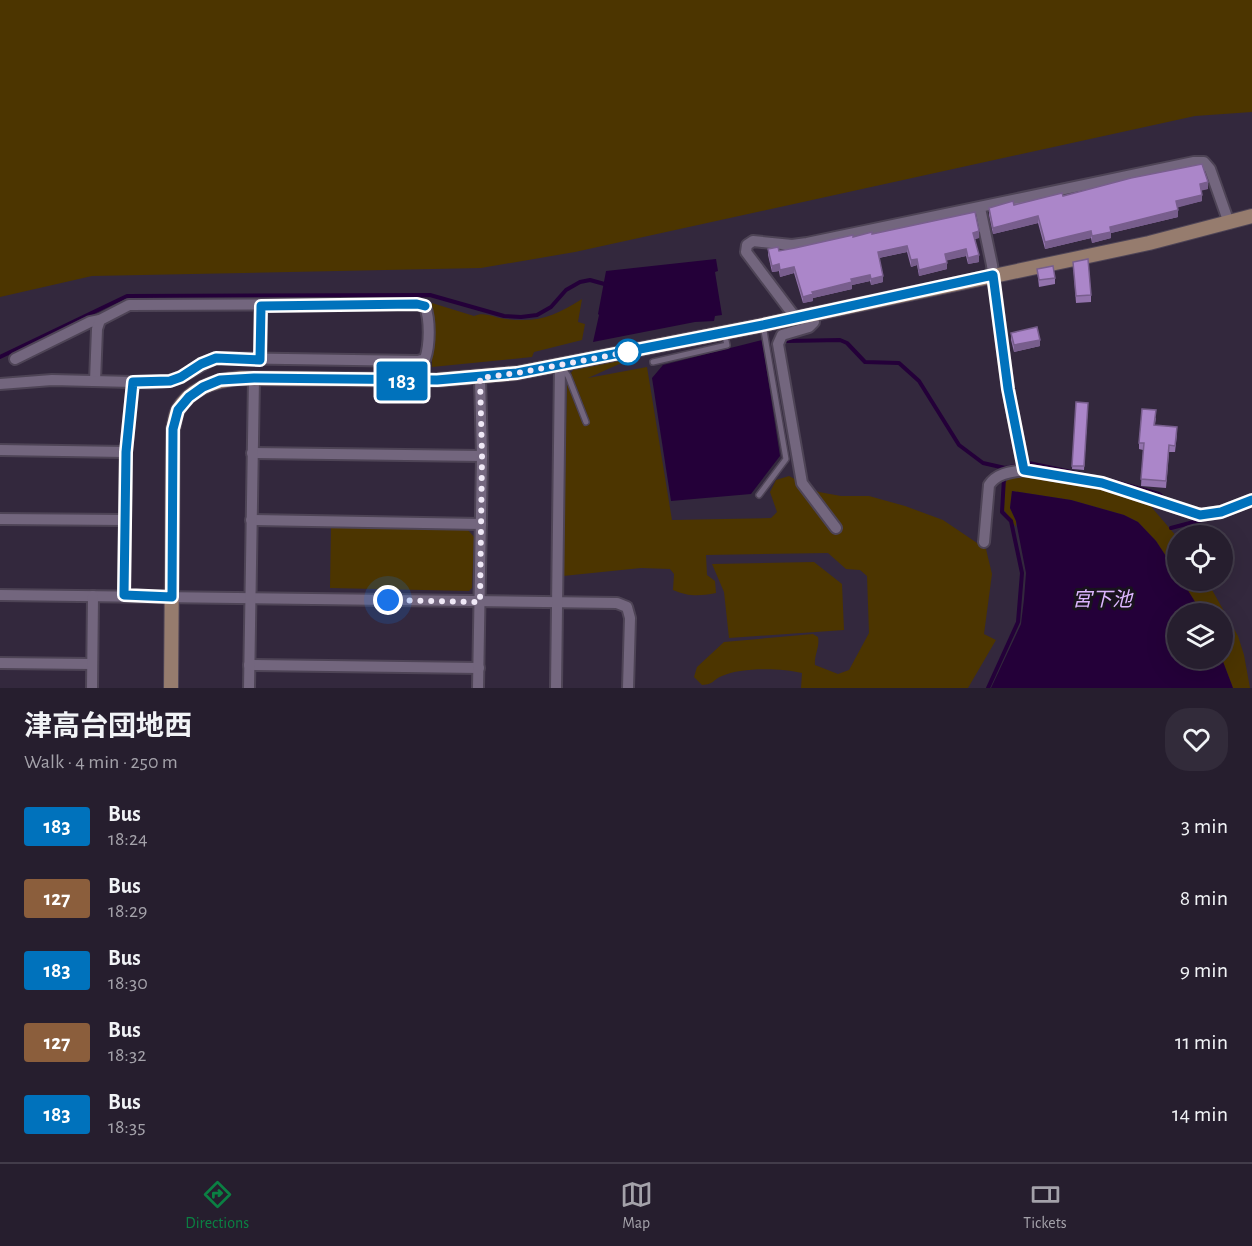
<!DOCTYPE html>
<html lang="en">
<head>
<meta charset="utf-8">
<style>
  :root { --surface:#261e2e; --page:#322b3a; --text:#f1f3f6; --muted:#a4a2aa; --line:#423c4a; --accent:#0b8043 }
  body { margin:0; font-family:"Alegreya Sans","Noto Sans JP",sans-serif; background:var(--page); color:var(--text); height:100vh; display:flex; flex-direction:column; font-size:22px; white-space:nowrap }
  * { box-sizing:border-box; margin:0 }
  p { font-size:20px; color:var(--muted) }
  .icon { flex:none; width:33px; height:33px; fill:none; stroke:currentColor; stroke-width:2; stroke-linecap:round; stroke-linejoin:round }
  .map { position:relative; height:688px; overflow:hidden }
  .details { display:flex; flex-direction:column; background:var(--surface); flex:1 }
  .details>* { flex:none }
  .badge { padding:0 12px; border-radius:4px; font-size:21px; line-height:39px }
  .controls { position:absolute; left:1167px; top:525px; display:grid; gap:12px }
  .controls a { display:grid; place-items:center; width:66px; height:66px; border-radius:50%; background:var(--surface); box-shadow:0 6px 24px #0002,0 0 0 2px var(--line); font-size:30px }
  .you { position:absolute; width:30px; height:30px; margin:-15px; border:4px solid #fff; border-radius:50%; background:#1a73e8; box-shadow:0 0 0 9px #1a73e833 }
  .map>.badge { position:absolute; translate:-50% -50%; box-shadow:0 0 0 3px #fff }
  .round { display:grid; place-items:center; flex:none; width:63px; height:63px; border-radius:24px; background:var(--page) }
  .head { display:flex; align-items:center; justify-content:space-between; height:102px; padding:0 24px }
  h1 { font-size:28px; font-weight:700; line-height:45px }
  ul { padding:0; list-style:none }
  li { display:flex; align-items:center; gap:18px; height:72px; padding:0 24px }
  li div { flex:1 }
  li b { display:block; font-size:22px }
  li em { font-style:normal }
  li .badge { min-width:66px; font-weight:700; text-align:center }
  .tabs { display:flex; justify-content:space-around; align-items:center; height:84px; border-top:2px solid var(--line); background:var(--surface); font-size:16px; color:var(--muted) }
  .tabs a { display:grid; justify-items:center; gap:3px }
  .tabs .selected { color:var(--accent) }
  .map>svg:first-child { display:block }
  .green { fill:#4c3500 }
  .water { fill:#240039 }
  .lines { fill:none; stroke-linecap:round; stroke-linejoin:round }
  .stream { stroke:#240039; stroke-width:4 }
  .lane-casing { stroke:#4e4456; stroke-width:8 }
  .street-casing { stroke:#4e4456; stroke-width:14 }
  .secondary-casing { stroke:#4e4456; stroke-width:16 }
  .lane { stroke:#73667e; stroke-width:5 }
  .street { stroke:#73667e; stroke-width:10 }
  .secondary { stroke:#967c6e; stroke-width:14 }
  .wall { fill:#9373ad }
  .shaded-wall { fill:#785e8d }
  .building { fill:#ab86c9; stroke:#785e8d; stroke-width:1.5 }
  .line-casing { stroke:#fff; stroke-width:14 }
  .line { stroke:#0072bc; stroke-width:9 }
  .walk { stroke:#efe8f6; stroke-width:6; stroke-dasharray:0 10.8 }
  .stop-dot { fill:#fff; stroke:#0072bc; stroke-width:3 }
  .labels { text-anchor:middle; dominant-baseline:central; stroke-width:6; stroke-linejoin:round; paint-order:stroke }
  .water-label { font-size:20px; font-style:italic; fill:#dcb6fe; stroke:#18131d }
</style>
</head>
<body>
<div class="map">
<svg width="1252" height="688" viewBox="0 0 1252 688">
  <rect width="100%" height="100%" fill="#33283d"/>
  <g class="green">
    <path d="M0 0H1252V112L1195 116 575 252 481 268 92 276 0 297Z"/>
    <path d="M582 299 578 322 585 324 582 340 534 352 532 357 432 367V303L474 316C485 311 494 318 506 319 540 323 554 316 582 299Z"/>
    <path d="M635 357 588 378 647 367 672 520 771 518 777 512 770 492 776 480 789 476 819 492 841 496H869L905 506 943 520 986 549 992 574 984 634 996 640 968 688H801L802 673C782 668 741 667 722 676 712 680 715 684 702 685L694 677 697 667 724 642 813 634 818 637C820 647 814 655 815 665L838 674 849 670 869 633 867 576 860 570 846 569 828 553 706 555 707 575 715 581 716 593C700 596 689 597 673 590L674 574 670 569 641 568 563 576 567 383 582 422 589 419 571 373 573 370Z"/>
    <path d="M1024 477 1101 487 1148 503 1177 537V573L1156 541 1138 522 1124 515 1071 500 1012 491 1010 508 1016 521V527L1004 510 1005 483 1009 478Z"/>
    <path d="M331 527 468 530 474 537 472 588 469 591 330 588Z"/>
    <path d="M814 562 842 584 844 630 729 638 724 592 712 564Z"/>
    <path d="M1182 581H1207L1238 636 1244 655 1250 688H1233L1222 659V614L1202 613Z"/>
  </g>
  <g class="water">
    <path d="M716 259 718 271 715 272 722 315 715 316 714 321 695 322 593 342 599 315 598 314 606 271Z"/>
    <path d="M762 340 780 456 751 494 671 501 652 378 663 365Z"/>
    <path d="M1012 491 1071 500 1124 515 1138 522 1156 541 1177 573 1178 580 1182 581 1202 613 1178 614V658L1222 659 1233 688H991L1021 624 1024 599 1026 573 1016 521 1010 508Z"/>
  </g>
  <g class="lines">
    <g class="stream">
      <path d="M787 341 840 340 847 343 865 362 899 363 919 381 959 445 983 463 1005 468 1029 463 1095 477"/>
      <path d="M0 357 127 296 430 295 504 316 521 317 537 315 551 307 566 290 580 282 590 280 608 285"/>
      <path d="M1102 478 1159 494 1164 498"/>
      <path d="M1171 528 1205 519"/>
      <path d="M988 688 1018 622 1022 573 1011 521 1002 512 1004 478"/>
    </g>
    <defs>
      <g id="lane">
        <path d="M653 362 727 345 724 332"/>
        <path d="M561 366 568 376 586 422"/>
        <path d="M759 495 786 459 763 325"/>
      </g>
      <g id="street">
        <path d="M980 208 992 265 1008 389 1024 470 1102 483 1200 515 1221 512 1252 500"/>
        <path d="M813 313 814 322 809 327 782 335 778 344 802 483 836 528"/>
        <path d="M795 317 746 252 747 245 753 241 792 245 807 243 1194 162H1204L1210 169 1229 223"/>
        <path d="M15 359 90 322 100 320"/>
        <path d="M260 360V306"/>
        <path d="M95 381 97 329 100 320 129 305 417 304 425 306C430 320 430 344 425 359L418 361 216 358C201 364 188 376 172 380 160 384 145 382 133 382"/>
        <path d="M0 384 52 380 133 382 126 452 124 595"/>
        <path d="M0 450 126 452"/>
        <path d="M252 453 482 456"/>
        <path d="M0 519 125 520"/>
        <path d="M251 520 481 524"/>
        <path d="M984 542 989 485C997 473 1011 472 1024 470"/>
        <path d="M0 595 617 603 627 607 630 618 628 688"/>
        <path d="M0 663 92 664"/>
        <path d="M249 665 479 668"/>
        <path d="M92 688 93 596"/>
        <path d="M249 688 254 378"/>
        <path d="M478 688 482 456 480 378"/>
        <path d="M556 688 560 365"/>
      </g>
      <path id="secondary" d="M171 688 173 429C175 423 175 415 178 410 191 387 217 380 241 378L437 380 517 373 763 325 1149 243 1252 216"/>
    </defs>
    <use href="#lane" class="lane-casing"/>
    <use href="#street" class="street-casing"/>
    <use href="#secondary" class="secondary-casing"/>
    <use href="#lane" class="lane"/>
    <use href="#street" class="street"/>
    <use href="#secondary" class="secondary"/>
  </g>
  <g class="wall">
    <path d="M1208 189 1201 190 1202 201 1177 207 1178 217 1111 233V238L1092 243 1091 238 1045 249 1038 223 993 234 989 215V208L1063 196Z"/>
    <path d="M872 234 979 238 975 239 979 262 968 264 966 256 947 260V269L919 276 917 265 911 267 907 252 879 258 883 282 871 285 870 281 852 285V289L813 298V301L803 303 794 273 780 277 779 271 772 272 768 255V249L779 251 853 237Z"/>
    <path d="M1073 262 1091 295V302L1076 303Z"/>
    <path d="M1037 269 1055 278V284L1039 287Z"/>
    <path d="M1011 333 1040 346 1014 352 1011 340Z"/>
    <path d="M1076 402 1088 403 1084 470 1072 469Z"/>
    <path d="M1156 417 1155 425 1177 434 1175 452H1169L1166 488 1141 486 1143 450 1139 449V443Z"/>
  </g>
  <g class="shaded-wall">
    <path d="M1208 182V189L1200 191V184Z"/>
    <path d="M1202 195V201L1176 208V201Z"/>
    <path d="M1178 210V217L1111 233V238L1092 243V236L1110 227Z"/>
    <path d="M1038 216V223L993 234V228Z"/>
    <path d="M979 231V238L973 239V233Z"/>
    <path d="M1091 231V238L1045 249V242Z"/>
    <path d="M907 246V252L878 258V252Z"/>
    <path d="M966 249V256L945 261V254Z"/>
    <path d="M979 255V262L968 264V258Z"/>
    <path d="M917 259V265L911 267V260Z"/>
    <path d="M947 263V269L919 276V270Z"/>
    <path d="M779 264V271L772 272V266Z"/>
    <path d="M794 267V273L780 277V270Z"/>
    <path d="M870 275V281L852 285V289L813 298V301L803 303V297L812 292 851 279Z"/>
    <path d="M883 276V282L871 285V279Z"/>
    <path d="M1040 340V346L1014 352V345Z"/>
  </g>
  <g class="building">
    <path d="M1202 164 1208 182 1200 184 1202 195 1176 201 1178 210 1110 227 1111 232 1092 236 1091 231 1045 242 1038 216 993 228 989 208 1013 201 1014 205 1062 193 1063 196 1131 178Z"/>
    <path d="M975 212 979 231 973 233 979 255 968 258 966 249 945 254 947 263 919 270 917 259 911 260 907 246 878 252 883 276 871 279 870 275 851 279 852 282 812 292 813 294 803 297 794 267 780 270 779 264 772 266 768 249 778 247 779 251 795 248 853 235V237L872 232V234Z"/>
    <path d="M1088 259 1091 295 1076 296 1073 262Z"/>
    <path d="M1053 266 1055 278 1039 280 1037 269Z"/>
    <path d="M1037 327 1040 340 1014 345 1011 333Z"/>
    <path d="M1076 402 1088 403 1084 466H1072Z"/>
    <path d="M1142 409 1156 410 1154 425 1177 427 1175 446 1169 445 1166 481 1141 479 1144 443H1139Z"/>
  </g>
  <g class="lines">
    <defs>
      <path id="line" d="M425 306 417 304 261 306 260 360 216 358 201 364 181 377 170 381 133 382 126 452 124 595 172 597 173 429 178 410 189 397 203 387 220 380 254 378 437 380 517 373 763 325 993 275 1008 389 1024 470 1102 483 1200 515 1221 512 1252 500"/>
    </defs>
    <use href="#line" class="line-casing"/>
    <use href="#line" class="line"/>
    <path class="walk" d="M388 600 480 602 482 456 480 378 517 373 628 352"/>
  </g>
  <circle class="stop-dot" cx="628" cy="352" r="12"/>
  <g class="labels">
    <g class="water-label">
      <text x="1102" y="600">宮下池</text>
    </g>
  </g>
</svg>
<div class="controls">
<a><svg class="icon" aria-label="locate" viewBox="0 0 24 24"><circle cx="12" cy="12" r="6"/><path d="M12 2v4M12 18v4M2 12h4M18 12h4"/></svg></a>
<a><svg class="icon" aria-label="layers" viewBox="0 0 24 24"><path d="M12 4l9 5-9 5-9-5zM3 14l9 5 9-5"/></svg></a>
</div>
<div class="you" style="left:388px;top:600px"></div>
<b class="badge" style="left:402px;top:381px;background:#0072bc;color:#fff">183</b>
</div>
<section class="details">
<div class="head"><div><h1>津高台団地西</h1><p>Walk · 4 min · 250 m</p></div><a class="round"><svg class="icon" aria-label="heart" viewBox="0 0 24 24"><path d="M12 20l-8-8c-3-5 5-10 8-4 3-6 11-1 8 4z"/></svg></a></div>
<ul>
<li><span class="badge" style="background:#0072bc;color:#fff">183</span><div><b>Bus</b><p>18:24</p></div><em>3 min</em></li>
<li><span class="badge" style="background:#8b5e3c;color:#fff">127</span><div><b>Bus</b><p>18:29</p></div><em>8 min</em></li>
<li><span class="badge" style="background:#0072bc;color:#fff">183</span><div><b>Bus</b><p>18:30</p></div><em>9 min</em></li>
<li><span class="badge" style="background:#8b5e3c;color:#fff">127</span><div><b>Bus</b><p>18:32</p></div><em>11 min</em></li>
<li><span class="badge" style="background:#0072bc;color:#fff">183</span><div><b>Bus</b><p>18:35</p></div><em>14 min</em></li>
</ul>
</section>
<nav class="tabs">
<a class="selected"><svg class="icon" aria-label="directions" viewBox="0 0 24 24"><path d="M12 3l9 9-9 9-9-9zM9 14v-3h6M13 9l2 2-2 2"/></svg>Directions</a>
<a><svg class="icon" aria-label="map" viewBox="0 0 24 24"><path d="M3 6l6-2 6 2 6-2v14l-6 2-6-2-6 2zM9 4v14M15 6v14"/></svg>Map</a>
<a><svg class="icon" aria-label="tickets" viewBox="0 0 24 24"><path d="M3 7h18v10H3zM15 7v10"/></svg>Tickets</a>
</nav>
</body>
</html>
